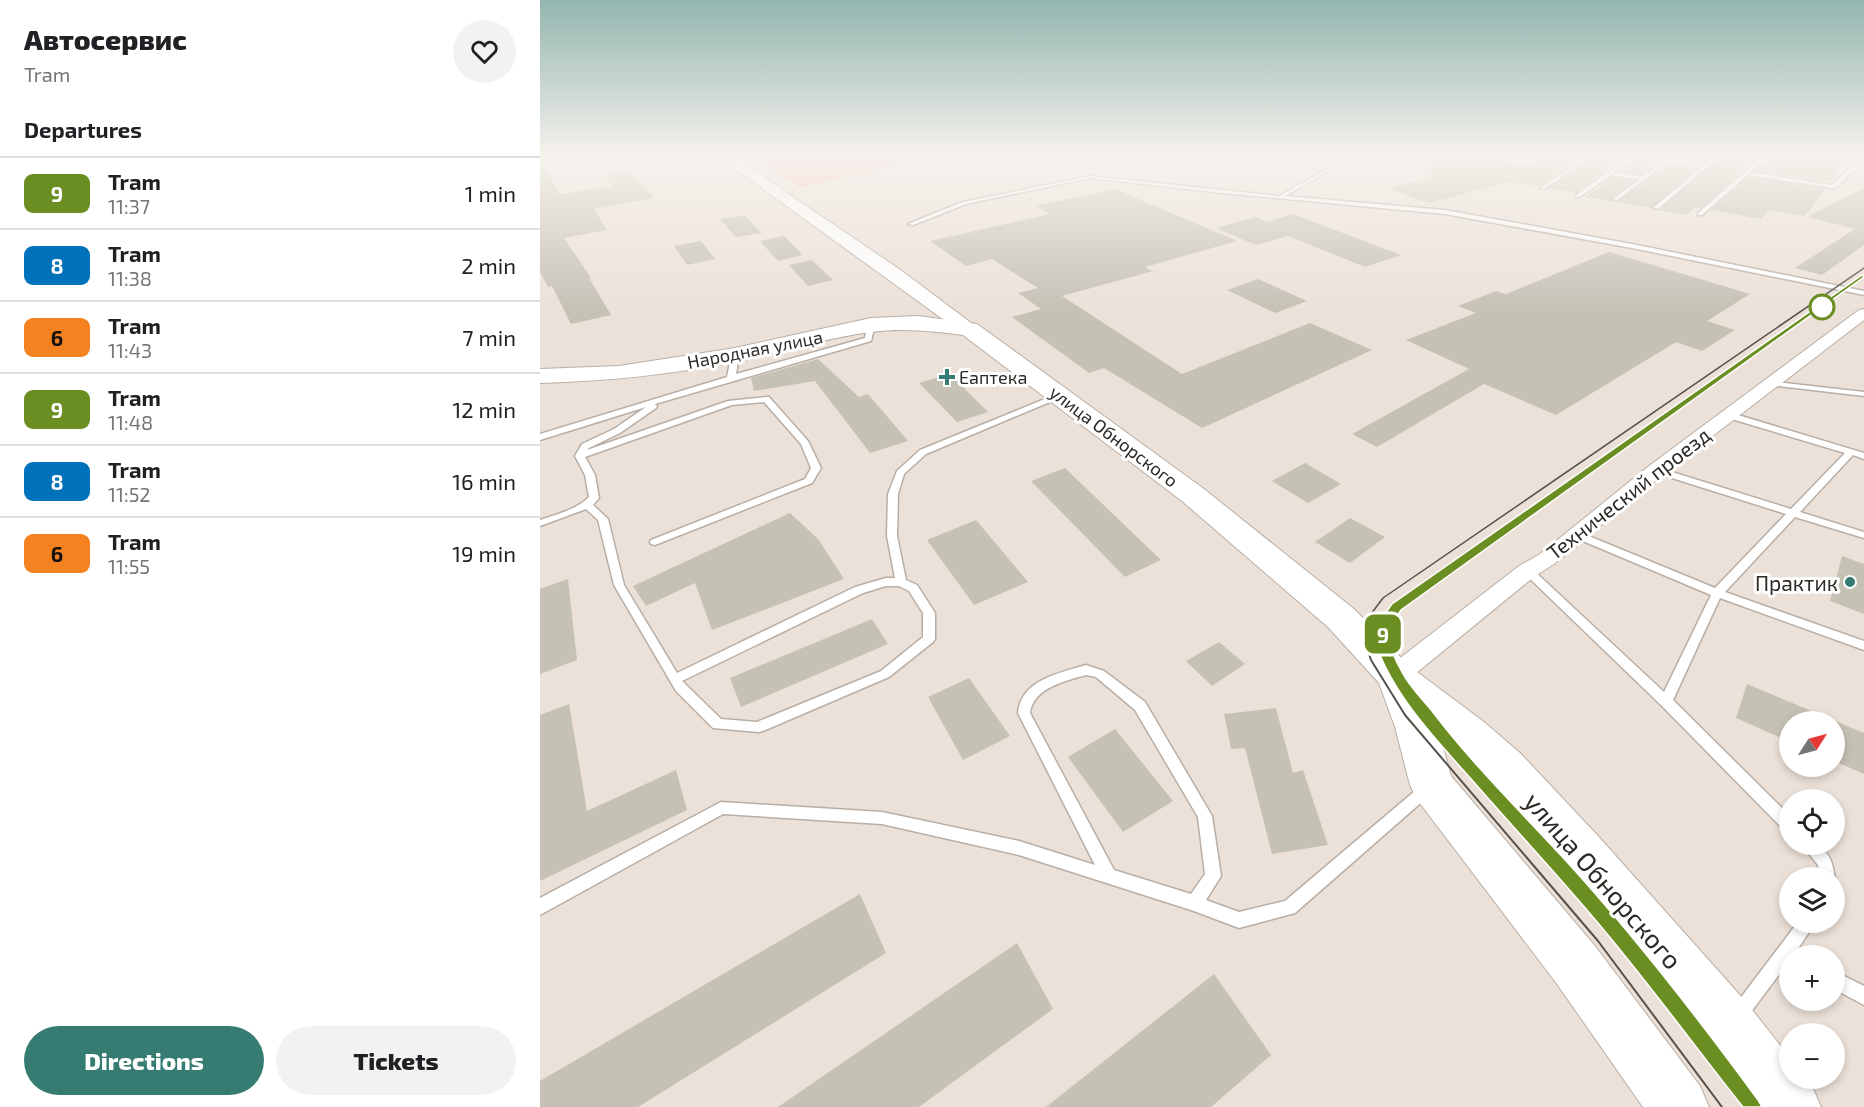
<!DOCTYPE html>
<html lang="en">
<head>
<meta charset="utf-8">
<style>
  :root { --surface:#fff; --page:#f2f2f2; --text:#202124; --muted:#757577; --line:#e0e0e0; --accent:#367c72 }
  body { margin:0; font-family:"Exo 2",sans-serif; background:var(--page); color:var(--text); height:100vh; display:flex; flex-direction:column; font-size:22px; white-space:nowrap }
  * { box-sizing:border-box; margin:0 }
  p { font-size:20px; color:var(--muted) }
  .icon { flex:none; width:33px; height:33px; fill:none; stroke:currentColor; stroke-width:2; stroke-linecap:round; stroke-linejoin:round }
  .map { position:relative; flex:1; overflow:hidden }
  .side { display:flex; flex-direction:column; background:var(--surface); width:540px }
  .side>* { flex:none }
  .badge { padding:0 12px; border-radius:9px; font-size:21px; line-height:39px }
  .needle { width:39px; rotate:54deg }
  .controls { position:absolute; left:1239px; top:711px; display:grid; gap:12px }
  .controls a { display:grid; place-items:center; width:66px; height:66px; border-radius:50%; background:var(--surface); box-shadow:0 3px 9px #0003; font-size:30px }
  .map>.badge { position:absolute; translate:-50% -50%; box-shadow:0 0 0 3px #fff }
  h2 { padding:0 24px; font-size:22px; line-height:54px }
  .round { display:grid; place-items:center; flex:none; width:63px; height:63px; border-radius:32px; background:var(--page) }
  .headline { display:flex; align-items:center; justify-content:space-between; height:102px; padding:0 24px }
  h1 { font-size:28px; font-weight:800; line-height:45px }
  .button { display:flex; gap:12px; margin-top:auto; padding:12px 24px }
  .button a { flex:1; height:69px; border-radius:36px; background:var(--accent); color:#fff; font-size:24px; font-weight:800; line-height:69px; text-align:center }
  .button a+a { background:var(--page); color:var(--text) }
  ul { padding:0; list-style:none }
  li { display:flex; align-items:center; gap:18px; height:72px; padding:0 24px; border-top:2px solid var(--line) }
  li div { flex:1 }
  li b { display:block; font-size:22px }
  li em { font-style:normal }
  li .badge { min-width:66px; font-weight:700; text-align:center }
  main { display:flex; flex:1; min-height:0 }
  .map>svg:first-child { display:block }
  .green { fill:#f6b3ba }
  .building { fill:#c6c1b5 }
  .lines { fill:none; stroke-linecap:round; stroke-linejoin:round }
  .lane-casing { stroke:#b9aea5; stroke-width:3 }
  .street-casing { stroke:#b9aea5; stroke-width:2 }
  .secondary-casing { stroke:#b9aea5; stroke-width:2 }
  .primary-casing { stroke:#b9aea5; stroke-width:2 }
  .lane { fill:#fff; fill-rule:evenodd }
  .street { fill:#fff; fill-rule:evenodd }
  .secondary { fill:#fff; fill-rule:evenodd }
  .primary { fill:#fff; fill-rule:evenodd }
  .tram-far1 { stroke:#57514c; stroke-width:1.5 }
  .tram { stroke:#57514c; stroke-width:2 }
  .line { fill:#6b8e23; stroke:#fff; stroke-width:1.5 }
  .stop-dot { fill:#fff; stroke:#6b8e23; stroke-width:3 }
  .poi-dot { fill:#367c72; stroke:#fff; stroke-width:2 }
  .labels { text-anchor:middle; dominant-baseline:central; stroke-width:6; stroke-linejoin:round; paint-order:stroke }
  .far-street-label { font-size:18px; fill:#2d2925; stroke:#fff }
  .far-poi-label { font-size:18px; fill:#2d2925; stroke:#fff; text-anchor:start }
  .street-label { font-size:21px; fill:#2d2925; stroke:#fff }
  .poi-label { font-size:21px; fill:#2d2925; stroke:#fff; text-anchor:end }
  .near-street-label { font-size:26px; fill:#2d2925; stroke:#fff }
</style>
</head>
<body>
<main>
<section class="side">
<div class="headline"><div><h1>Автосервис</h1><p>Tram</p></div><a class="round"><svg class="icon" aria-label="heart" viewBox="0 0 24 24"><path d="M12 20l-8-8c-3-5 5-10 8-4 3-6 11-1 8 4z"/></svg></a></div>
<h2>Departures</h2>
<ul>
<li><span class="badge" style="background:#6b8e23;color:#fff">9</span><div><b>Tram</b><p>11:37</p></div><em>1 min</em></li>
<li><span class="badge" style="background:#0072bc;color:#fff">8</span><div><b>Tram</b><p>11:38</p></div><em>2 min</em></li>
<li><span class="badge" style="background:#f58220;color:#111">6</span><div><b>Tram</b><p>11:43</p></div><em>7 min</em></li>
<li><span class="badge" style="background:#6b8e23;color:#fff">9</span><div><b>Tram</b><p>11:48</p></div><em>12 min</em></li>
<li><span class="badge" style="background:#0072bc;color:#fff">8</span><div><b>Tram</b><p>11:52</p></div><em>16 min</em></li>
<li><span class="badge" style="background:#f58220;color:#111">6</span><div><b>Tram</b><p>11:55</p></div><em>19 min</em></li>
</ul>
<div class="button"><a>Directions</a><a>Tickets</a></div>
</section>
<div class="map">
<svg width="1324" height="1107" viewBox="0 0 1324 1107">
  <rect width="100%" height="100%" fill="#ece1d8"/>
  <path class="green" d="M210 157H403L259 187Z"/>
  <g class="building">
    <path d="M885 157H928L997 166 1001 162 969 157H1043L999 186 969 182 889 203 847 188 889 179 885 178Z"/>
    <path d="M1054 157H1086L1035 193 1009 188Z"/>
    <path d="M1097 157H1125L1101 175 1080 171Z"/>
    <path d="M1181 157H1218L1161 208 1156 207 1146 215 1120 210Z"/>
    <path d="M1229 157H1309L1290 182 1215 171Z"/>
    <path d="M0 161 20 194 73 186 64 175 90 171 114 198 54 209 67 230 24 238 51 278H49L71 315 31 324 12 286 8 287 0 272Z"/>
    <path d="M1130 163 1157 168 1111 208 1078 202Z"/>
    <path d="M1072 177 1093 181 1073 196 1074 202 1046 197Z"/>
    <path d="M1209 177 1285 189 1265 216 1229 210 1221 219 1171 210Z"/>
    <path d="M1324 188V245L1282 275 1255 268 1315 229 1267 217Z"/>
    <path d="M575 189 697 241 605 267 613 271 522 296 642 374 770 323 832 350 662 428 564 368 549 373 472 317 501 309 478 293 498 288 452 259 426 266 390 241 510 214 495 206Z"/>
    <path d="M753 214 861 255 825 267 748 236 716 245 676 228 716 217 727 222Z"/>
    <path d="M205 215 221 233 196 237 180 219Z"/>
    <path d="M244 236 263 255 238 261 220 241Z"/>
    <path d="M161 241 175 259 147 265 134 246Z"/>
    <path d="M1069 252 1210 294 1167 321 1195 330 1162 351 1136 342 1016 415 944 384 837 447 812 434 929 369 866 340 936 313 918 306 956 291 966 294Z"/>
    <path d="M272 260 293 280 268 286 249 265Z"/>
    <path d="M718 279 767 301 735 313 687 290Z"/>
    <path d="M278 359 319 397 328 394 368 441 330 453 275 381 214 391 211 378Z"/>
    <path d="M410 374 448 412 417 422 379 383Z"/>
    <path d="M765 463 801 484 768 503 732 481Z"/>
    <path d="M525 468 621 560 585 577 491 481Z"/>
    <path d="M250 513 278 539 304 579 172 630 155 583 106 606 93 586Z"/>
    <path d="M810 518 845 537 810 563 775 542Z"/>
    <path d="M436 520 488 582 434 605 387 540Z"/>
    <path d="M1302 556 1324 564V614L1290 601Z"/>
    <path d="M28 579 37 660 0 674V589Z"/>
    <path d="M332 619 348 644 201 707 190 678Z"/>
    <path d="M679 642 705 664 672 686 646 661Z"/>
    <path d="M429 678 470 736 423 760 388 697Z"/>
    <path d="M1207 684 1324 733V774L1294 761V722H1250V742L1196 718Z"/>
    <path d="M29 704 47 811 136 770 147 810 0 881V715Z"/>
    <path d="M736 708 753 773 763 770 788 845 732 854 705 748 691 749 684 714Z"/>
    <path d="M575 729 633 801 583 832 528 757Z"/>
    <path d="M320 894 346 953 98 1107H0V1081Z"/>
    <path d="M477 943 513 1009 379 1107H238Z"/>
    <path d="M674 974 731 1055 671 1107H506Z"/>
  </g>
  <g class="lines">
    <defs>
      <g id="lane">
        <path d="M930 157H949L999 163 997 164Z"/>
        <path d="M1047 157H1052L1004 189 1000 188Z"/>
        <path d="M1090 157H1095L1074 172 1102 177 1129 157H1134L1132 159 1165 165 1174 157H1179L1118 209 1113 208 1162 167 1129 161 1076 201 1074 198 1099 180 1071 175 1040 197H1036V195Z"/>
        <path d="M1222 157H1227L1210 172 1292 185 1321 157H1324V160L1297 187 1292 188 1208 175 1162 215H1158V213Z"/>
        <path d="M789 168 791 170 745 196 905 210 1092 244 1324 291V295L1092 248 905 214 682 193 550 178 426 204 373 225 368 224 423 202 550 176 739 196Z"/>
        <path d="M331 323 335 325 331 341 115 404 117 406 116 408 80 433 49 448 47 450 188 401 226 397H229L268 441 281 468 272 483 115 545 111 544 110 542 111 540 265 479 271 468 261 444 224 402 192 405 45 457 55 475 59 498 53 505 68 519 84 585 137 673 315 587 346 578H355L347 536 348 494 357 471 380 450 517 394H520L524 396 386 454 364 474 358 494 357 536 366 580 377 585 395 613V639L393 642 349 677 223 731 218 732 173 728 136 691 74 585 58 520 46 509 0 526V520C17 514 36 510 49 497L45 475 35 456 42 444 74 429 106 407 0 440V434L187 377 192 353 199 355 196 374 318 340 325 338 327 325ZM346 586H359L369 591 383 613V637L341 671 217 722 181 719 142 681 323 593Z"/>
        <path d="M1227 381 1324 392V396L1230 385H1227Z"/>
        <path d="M1188 412 1324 453V459L1313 455 1260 512 1324 532V538L1255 517 1185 592 1324 641V650L1180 598 1133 700 1250 816V832L1245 831 1121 705 982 571 987 567 991 568 1124 692 1171 595 1031 536 1030 534 1035 531 1039 532 1175 588 1246 514 1113 472 1111 470 1113 468H1119L1251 509 1305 453 1185 417 1184 415Z"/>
        <path d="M546 665 564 671 605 702 672 816 681 876 666 900 699 912 745 901 882 785 887 783 892 785 894 789 892 793 755 913 699 928 654 911 479 855 342 824 183 814 0 915V898L181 802 342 812 479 841 555 865 478 713C481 680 519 673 546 665ZM546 675 556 677 595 710 658 817 665 874 651 894 574 870 490 713C493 688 525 681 546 675Z"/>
        <path d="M1261 844H1278C1291 857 1292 860 1295 878L1294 879 1279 878 1278 865Z"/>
        <path d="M1258 922H1276L1253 956H1250V960L1205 1020 1199 1023 1193 1020 1190 1014 1193 1008Z"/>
        <path d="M1294 971 1324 986V1005L1294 989Z"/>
      </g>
      <path id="street" d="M1324 309V320L1123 474 1014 564 995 576 864 683 855 685 846 683 843 676 846 669 979 566 1000 554 1109 466 1319 310Z"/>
      <path id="secondary" d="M179 157H194L362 271 439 329 436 333H422Z"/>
      <path id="primary" d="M378 316 437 324 664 489 814 609 869 666 944 722 980 753 1058 836 1206 1002 1250 1058V1078H1266L1272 1086 1281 1107H1214C1164 1038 1110 972 1056 905 1007 845 959 782 899 733L911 776 1055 946 1160 1086 1169 1107H1103L1017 984 876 798 870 785 855 727 839 683 788 627 642 501 423 335C392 331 363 328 332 332 287 337 239 353 194 362 128 375 67 381 0 383V369L79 366 195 348 331 318Z"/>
    </defs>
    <use href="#lane" class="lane-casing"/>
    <use href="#street" class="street-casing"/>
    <use href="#secondary" class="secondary-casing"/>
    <use href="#primary" class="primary-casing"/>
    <use href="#lane" class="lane"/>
    <use href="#street" class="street"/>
    <use href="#secondary" class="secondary"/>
    <use href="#primary" class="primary"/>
    <g class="tram-far1">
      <path d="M824 632 828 618 843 598 1324 268"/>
      <path d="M844 632 845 623 856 607 1240 337"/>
    </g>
    <g class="tram">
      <path d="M825 630V642L831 660 865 715 1058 941 1182 1107"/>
      <path d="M844 630 842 642 858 679 902 736 1060 911 1148 1020 1211 1107"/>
    </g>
  </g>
  <linearGradient id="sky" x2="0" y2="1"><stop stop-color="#93b5af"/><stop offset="0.5" stop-color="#f6f2ed"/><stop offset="1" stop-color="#f6f2ed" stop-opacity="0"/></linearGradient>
  <rect width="1324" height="312" fill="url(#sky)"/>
  <path class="line" d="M1322 275 1324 277 861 610C844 634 848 647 862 672 869 686 882 699 892 711 933 765 982 813 1028 863 1096 938 1158 1018 1218 1100L1222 1107H1203C1155 1047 1106 979 1052 916 1013 870 972 826 932 780 898 742 852 694 836 644 832 629 844 615 852 604Z"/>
  <circle class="stop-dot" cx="1282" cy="307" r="12"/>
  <g class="poi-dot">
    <path d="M404 368h6v6h6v6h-6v6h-6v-6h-6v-6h6z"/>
    <circle cx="1310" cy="582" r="6"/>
  </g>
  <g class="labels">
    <g class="far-street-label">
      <text transform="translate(215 349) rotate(-11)">Народная улица</text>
      <text transform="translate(574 436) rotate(37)">улица Обнорского</text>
    </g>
    <g class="far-poi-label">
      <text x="419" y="377">Еаптека</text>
    </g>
    <g class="street-label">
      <text transform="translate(1088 493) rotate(-38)">Технический проезд</text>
    </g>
    <g class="poi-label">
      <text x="1298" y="582">Практик</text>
    </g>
    <g class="near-street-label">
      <text transform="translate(1064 880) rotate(49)">улица Обнорского</text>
    </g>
  </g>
</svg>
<div class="controls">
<a><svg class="needle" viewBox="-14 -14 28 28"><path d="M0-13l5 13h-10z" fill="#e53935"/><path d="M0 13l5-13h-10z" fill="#757577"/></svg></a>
<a><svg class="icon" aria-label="locate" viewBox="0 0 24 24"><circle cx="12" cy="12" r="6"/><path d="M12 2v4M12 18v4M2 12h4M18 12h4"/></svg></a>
<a><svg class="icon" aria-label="layers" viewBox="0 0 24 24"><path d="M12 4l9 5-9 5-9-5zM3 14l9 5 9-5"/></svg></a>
<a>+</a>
<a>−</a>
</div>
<b class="badge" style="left:843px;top:634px;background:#6b8e23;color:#fff">9</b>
</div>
</main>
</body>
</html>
